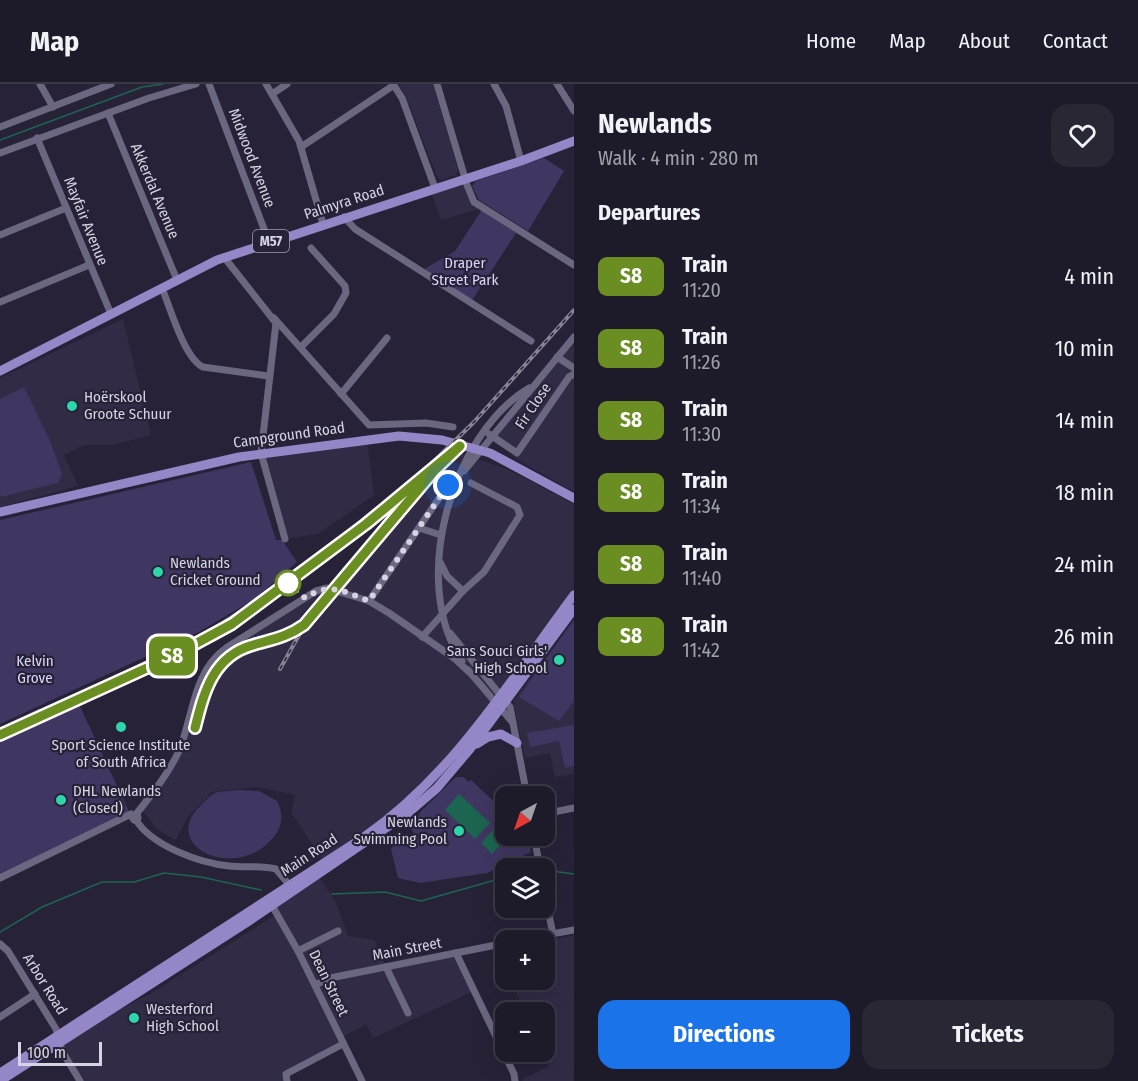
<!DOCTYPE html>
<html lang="en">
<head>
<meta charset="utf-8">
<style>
  :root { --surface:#1d1a29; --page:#2a2735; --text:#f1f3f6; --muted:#a0a1a8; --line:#3b3846; --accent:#1a73e8 }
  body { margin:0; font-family:"Fira Sans Condensed",sans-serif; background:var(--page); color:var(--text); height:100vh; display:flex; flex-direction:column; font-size:22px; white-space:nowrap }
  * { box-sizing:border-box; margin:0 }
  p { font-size:20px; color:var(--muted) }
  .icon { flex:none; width:33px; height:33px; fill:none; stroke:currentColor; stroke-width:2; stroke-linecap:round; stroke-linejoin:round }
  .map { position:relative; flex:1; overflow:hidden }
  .sheet { display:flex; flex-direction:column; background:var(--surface); width:564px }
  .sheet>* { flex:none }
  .badge { padding:0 12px; border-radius:9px; font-size:21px; line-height:39px }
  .needle { width:39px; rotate:220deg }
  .fabs { position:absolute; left:495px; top:702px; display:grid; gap:12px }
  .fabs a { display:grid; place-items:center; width:60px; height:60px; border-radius:12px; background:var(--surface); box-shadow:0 6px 24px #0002,0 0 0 2px var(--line); font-size:30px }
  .scale { position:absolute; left:18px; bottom:15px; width:84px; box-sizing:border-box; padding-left:6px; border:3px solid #d6d4e2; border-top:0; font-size:16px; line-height:21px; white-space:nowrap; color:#d6d4e2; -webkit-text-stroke:4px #272237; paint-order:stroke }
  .you { position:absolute; width:30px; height:30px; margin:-15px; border:4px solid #fff; border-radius:50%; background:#1a73e8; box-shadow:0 0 0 9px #1a73e833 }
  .map>.badge { position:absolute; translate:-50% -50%; box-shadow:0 0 0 3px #fff }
  h2 { padding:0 24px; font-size:22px; line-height:54px }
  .round { display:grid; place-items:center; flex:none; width:63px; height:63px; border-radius:18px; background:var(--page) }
  .head { display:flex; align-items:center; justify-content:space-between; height:102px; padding:0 24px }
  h1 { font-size:28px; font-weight:700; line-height:45px }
  .cta { display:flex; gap:12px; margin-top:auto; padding:12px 24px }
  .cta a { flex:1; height:69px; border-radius:18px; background:var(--accent); color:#fff; font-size:24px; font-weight:700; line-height:69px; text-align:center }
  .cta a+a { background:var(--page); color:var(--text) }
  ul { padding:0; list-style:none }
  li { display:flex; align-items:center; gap:18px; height:72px; padding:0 24px }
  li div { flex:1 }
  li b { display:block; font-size:22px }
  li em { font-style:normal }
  li .badge { min-width:66px; font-weight:700; text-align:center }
  header { display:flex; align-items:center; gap:36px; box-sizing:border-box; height:84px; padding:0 30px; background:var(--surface); border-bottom:2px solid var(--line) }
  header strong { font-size:28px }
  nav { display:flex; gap:33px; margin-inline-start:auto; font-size:21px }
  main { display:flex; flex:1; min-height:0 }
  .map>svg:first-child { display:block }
  .built { fill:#312b46 }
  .green { fill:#403662 }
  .water { fill:#1b6551 }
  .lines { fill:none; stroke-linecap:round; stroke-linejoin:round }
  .stream { stroke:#1b6551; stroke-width:1.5 }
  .minor { stroke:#6c6780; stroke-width:7 }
  .major { stroke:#9587c7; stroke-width:9 }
  .rail-casing { stroke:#878495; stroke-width:4 }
  .rail { stroke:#272237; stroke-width:1.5; stroke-dasharray:4.5; stroke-linecap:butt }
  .line-casing { stroke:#fff; stroke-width:14 }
  .line { stroke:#6b8e23; stroke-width:9 }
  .walk { stroke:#d6d4e2; stroke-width:6; stroke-dasharray:0 10.8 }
  .poi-dot { fill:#2dd5ab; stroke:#272237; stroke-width:2 }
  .stop-dot { fill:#fff; stroke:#6b8e23; stroke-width:3 }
  .labels { text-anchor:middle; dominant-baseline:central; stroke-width:4.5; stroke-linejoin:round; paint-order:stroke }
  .shield { fill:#272237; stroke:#a29faf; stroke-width:1.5 }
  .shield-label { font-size:14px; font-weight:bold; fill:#d6d4e2 }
  .street-label { font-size:15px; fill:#d6d4e2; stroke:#272237 }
  .park-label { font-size:15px; fill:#dbd5fa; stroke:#272237 }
  .poi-label { font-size:15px; fill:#d6d4e2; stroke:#272237; text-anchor:start }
</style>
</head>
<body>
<header>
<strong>Map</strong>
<nav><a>Home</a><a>Map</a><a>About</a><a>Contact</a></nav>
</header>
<main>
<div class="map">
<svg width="574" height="997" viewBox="0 0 574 997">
  <rect width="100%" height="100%" fill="#272237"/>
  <g class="built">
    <path d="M398 0H433L458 85 456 91 441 96 437 93 406 12Z"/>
    <path d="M465 94 469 108 483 124 441 136 430 105Z"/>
    <path d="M123 235 151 351 112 361H84L64 371 78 402 0 423V294Z"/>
    <path d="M574 253V408L515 374 517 369 491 352Z"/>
    <path d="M367 355 374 411 318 450 285 455 261 369Z"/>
    <path d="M457 368 509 386 574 420V525L437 704 328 785 291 728 295 711 257 703 212 708 187 734 176 756 158 746 141 725 169 686 203 590 214 574 316 507H342L406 431 428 395Z"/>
    <path d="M398 408 402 412 272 513 269 508Z"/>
    <path d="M574 535V690L555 693 550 669 525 674 513 617Z"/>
    <path d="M317 791 335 816 348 852 374 856 386 883 456 869 474 907 373 954 366 940 341 954 343 960 286 990 287 997H76L56 963V959L150 910 277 830 272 822Z"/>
    <path d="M574 851V997H523L522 995 549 982 542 968 544 928H525L510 896H544L545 857Z"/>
  </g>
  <g class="green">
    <path d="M544 74 564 87 528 147 479 116 472 102 476 97Z"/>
    <path d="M483 124 518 146 471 218 421 187 455 167Z"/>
    <path d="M24 303 50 357 62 390 58 399 0 413V315Z"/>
    <path d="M251 378 276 456H282L297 478 255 515 197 549 0 640V436Z"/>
    <path d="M574 536V617L559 637 519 613Z"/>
    <path d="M78 618 131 732 0 794V643L40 624 45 633Z"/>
    <path d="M574 641V682L565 684 559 657 530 663 527 649Z"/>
    <path d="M456 693H463L469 698 471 696 505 728 506 752 528 753 531 768 487 789 420 799 398 794 391 765 394 761 414 749 411 745 421 727Z"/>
    <path d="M238 706 259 707 277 717C284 731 283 742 272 755 235 798 158 762 201 721 205 717 210 711 215 709 221 707 231 707 238 706Z"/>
  </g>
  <g class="water">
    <path d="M459 710 490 739 475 755 445 726Z"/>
    <path d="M495 744 506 755 492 770 481 759Z"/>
  </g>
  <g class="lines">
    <g class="stream">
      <path d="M0 56 142 3 163 0"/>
      <path d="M544 786 574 790"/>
      <path d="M332 810 385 808 421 817 506 793"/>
      <path d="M0 848 42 823 102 798H134L164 789 201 793 261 806"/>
    </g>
    <g class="minor">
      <path d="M40 0 53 23"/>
      <path d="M209 0 269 158"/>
      <path d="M266 0 299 57 323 140"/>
      <path d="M393 0 402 14 435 104"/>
      <path d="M437 0 467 101 474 118 574 181"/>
      <path d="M494 0 506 22 521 77"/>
      <path d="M557 0 574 27"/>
      <path d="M272 10 287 0"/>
      <path d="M108 29 177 196"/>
      <path d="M0 43 111 0"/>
      <path d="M37 54 111 230"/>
      <path d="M301 63 394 1"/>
      <path d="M0 69 149 14 196 0"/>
      <path d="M344 133 355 145 531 257"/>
      <path d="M0 151 66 124"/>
      <path d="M224 173 276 239 261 369 285 455"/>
      <path d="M162 204C170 223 184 274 203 283L268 292"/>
      <path d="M0 218 89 181"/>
      <path d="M274 234 369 341 426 339 453 343"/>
      <path d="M301 263 334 230 346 209 345 202 311 164"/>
      <path d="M557 273 574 284"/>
      <path d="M341 310 387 254"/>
      <path d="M489 350 517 369 569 293 574 290"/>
      <path d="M464 387 574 253"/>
      <path d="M419 444 441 451"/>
      <path d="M440 478 447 492 463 507"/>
      <path d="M369 517 448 401"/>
      <path d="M450 549 510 623 527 712"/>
      <path d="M422 553 463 507 484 488 520 431 517 423 471 399"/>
      <path d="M462 577C409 499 451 351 529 304"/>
      <path d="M468 586 513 639"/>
      <path d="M544 730 574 724"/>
      <path d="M131 732 134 736 138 734 137 729C153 709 168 690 179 667 193 633 193 587 226 564L316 507 327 504 369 517 389 529 454 574 469 588"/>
      <path d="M136 736C152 762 200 779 229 782 244 784 261 781 276 785L291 803"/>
      <path d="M534 752 540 784"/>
      <path d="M0 794 131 730"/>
      <path d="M544 808 553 850"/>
      <path d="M270 818 298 867 362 997"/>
      <path d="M518 856 574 846"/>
      <path d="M0 860 8 867 56 945 62 967 80 997"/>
      <path d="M298 867 338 847"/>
      <path d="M456 869 514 990 515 997"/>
      <path d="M386 883 408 929"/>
      <path d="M315 901 330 894 506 859"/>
      <path d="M0 933 35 910"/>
      <path d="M287 997 286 990 343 960"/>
    </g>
    <g class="major">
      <path d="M0 287 217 176 521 77 574 57"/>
      <path d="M0 428 239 373 399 352 442 356 490 369 574 414"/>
      <path d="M477 660 488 653 501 650 517 659"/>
      <path d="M0 989 364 753C453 691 510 597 574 511"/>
      <path d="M0 997 246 839 408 729 437 704 470 665 574 525"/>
    </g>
    <defs>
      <g id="rail">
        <path d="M280 585 303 544"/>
        <path d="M42 628 203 552 281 501 424 387 474 338 574 226"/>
        <path d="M195 644C204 608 213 572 253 561 273 555 287 553 305 541L425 398"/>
      </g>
    </defs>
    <use href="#rail" class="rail-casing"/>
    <use href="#rail" class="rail"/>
  </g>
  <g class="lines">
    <defs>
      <path id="line" d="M0 651 171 573 232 540 366 440 460 362 434 387 304 541C287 553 273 555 253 561 213 572 204 608 195 644"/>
    </defs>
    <use href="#line" class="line-casing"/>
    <use href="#line" class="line"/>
    <path class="walk" d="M288 499 305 514C329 498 343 507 369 517L448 401"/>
  </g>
  <g class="poi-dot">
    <circle cx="72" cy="322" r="6"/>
    <circle cx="158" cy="488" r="6"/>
    <circle cx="559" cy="576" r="6"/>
    <circle cx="121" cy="643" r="6"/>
    <circle cx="61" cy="716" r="6"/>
    <circle cx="459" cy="747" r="6"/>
    <circle cx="134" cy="934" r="6"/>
  </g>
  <circle class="stop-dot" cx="288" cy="499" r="12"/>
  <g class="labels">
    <rect class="shield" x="253" y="146" width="36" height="22" rx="4.5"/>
    <g class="shield-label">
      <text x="271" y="157">M57</text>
    </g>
    <g class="street-label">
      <text transform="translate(252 74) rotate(69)">Midwood Avenue</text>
      <text transform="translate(155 107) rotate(67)">Akkerdal Avenue</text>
      <text transform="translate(344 118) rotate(-18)">Palmyra Road</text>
      <text transform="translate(86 137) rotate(68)">Mayfair Avenue</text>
      <text transform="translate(533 322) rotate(-56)">Fir Close</text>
      <text transform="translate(289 351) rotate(-8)">Campground Road</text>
      <text transform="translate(309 771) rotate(-33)">Main Road</text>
      <text transform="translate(407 865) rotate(-11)">Main Street</text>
      <text transform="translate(329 899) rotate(64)">Dean Street</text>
      <text transform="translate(45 900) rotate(58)">Arbor Road</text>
    </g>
    <g class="park-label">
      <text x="465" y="179">Draper<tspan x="465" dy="17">Street Park</tspan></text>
      <text x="35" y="577">Kelvin<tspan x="35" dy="17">Grove</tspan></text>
    </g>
    <g class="poi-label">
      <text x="84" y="313">Hoërskool<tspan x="84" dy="17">Groote Schuur</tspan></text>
      <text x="170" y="479">Newlands<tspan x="170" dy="17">Cricket Ground</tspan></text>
      <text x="547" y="567" text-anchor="end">Sans Souci Girls'<tspan x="547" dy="17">High School</tspan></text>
      <text x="121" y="661" text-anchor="middle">Sport Science Institute<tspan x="121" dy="17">of South Africa</tspan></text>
      <text x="73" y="707">DHL Newlands<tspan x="73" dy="17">(Closed)</tspan></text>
      <text x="447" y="738" text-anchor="end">Newlands<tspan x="447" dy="17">Swimming Pool</tspan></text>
      <text x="146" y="925">Westerford<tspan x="146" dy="17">High School</tspan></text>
    </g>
  </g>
</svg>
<div class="fabs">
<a><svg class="needle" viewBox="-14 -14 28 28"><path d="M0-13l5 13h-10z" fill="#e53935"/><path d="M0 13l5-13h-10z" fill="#a0a1a8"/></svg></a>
<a><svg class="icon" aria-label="layers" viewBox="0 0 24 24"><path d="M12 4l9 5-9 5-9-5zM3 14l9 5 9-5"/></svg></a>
<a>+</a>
<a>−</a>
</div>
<div class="scale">100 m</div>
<div class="you" style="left:448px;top:401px"></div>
<b class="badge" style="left:172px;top:572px;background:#6b8e23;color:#fff">S8</b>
</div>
<section class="sheet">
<div class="head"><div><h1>Newlands</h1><p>Walk · 4 min · 280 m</p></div><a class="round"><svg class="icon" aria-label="heart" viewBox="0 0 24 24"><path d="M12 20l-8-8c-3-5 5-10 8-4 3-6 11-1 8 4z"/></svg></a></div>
<h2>Departures</h2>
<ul>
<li><span class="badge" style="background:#6b8e23;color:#fff">S8</span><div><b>Train</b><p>11:20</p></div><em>4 min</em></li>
<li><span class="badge" style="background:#6b8e23;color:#fff">S8</span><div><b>Train</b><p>11:26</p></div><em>10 min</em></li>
<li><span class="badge" style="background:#6b8e23;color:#fff">S8</span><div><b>Train</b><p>11:30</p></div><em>14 min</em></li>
<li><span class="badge" style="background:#6b8e23;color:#fff">S8</span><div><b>Train</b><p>11:34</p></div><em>18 min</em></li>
<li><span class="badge" style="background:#6b8e23;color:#fff">S8</span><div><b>Train</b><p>11:40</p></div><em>24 min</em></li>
<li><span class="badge" style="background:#6b8e23;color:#fff">S8</span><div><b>Train</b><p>11:42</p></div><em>26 min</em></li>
</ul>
<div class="cta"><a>Directions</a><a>Tickets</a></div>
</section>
</main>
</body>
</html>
